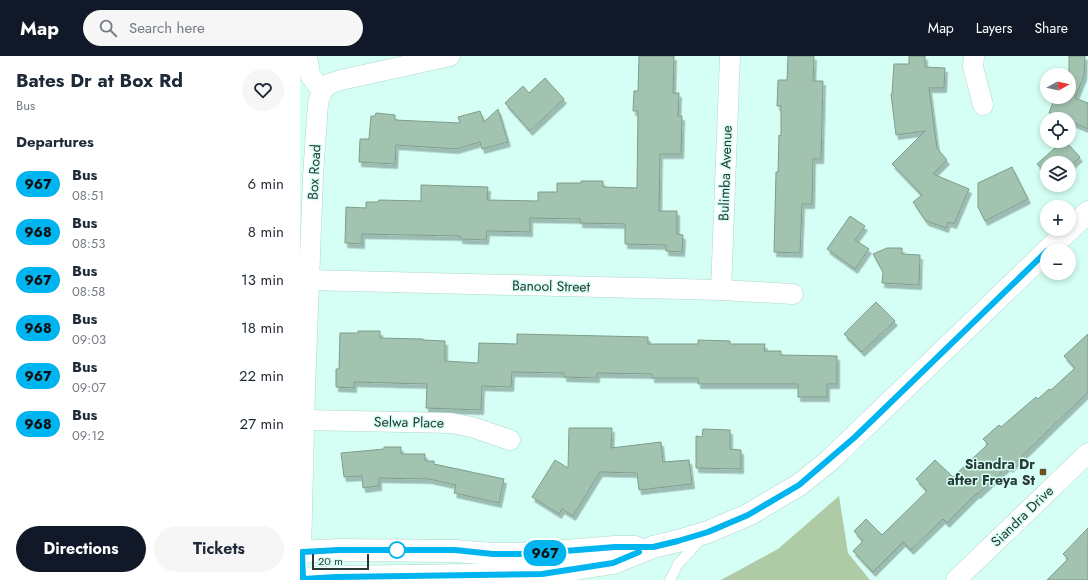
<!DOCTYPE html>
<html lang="en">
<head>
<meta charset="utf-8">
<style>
  :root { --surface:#fff; --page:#f6f6f7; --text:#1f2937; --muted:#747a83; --accent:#111827 }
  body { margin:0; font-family:Jost,sans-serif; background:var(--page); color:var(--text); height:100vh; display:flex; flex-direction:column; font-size:15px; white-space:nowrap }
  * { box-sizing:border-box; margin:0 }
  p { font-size:13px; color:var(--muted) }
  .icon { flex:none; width:22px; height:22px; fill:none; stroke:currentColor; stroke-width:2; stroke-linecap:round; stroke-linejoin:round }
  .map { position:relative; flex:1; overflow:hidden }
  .sheet { display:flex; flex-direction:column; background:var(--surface); width:300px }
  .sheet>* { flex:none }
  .badge { padding:0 8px; border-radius:13px; font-size:14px; line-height:26px }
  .needle { width:26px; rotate:82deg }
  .tools { position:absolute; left:740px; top:12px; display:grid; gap:8px }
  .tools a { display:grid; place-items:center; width:36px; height:36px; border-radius:50%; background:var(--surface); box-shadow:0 2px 6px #0003; font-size:20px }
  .scale { position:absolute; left:12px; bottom:10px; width:57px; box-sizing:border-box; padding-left:4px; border:2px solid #293935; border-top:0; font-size:11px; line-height:14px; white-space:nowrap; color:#293935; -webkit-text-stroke:3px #d5fff4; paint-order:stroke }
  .map>.badge { position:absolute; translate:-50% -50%; box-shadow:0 0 0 2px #fff }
  h2 { padding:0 16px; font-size:15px; line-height:36px }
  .round { display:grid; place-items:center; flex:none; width:42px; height:42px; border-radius:21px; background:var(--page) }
  .summary { display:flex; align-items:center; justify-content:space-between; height:68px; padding:0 16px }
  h1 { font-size:19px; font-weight:700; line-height:30px }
  .primary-button { display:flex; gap:8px; margin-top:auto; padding:8px 16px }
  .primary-button a { flex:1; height:46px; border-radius:24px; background:var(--accent); color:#fff; font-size:16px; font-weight:700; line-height:46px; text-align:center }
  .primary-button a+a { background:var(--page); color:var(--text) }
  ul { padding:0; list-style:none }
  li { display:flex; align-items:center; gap:12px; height:48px; padding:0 16px }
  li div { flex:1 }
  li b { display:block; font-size:15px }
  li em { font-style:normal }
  li .badge { min-width:44px; font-weight:700; text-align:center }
  header { display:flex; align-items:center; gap:24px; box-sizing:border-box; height:56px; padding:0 20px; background:var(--accent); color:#fff }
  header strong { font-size:19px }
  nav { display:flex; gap:22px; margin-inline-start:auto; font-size:14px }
  .search { width:280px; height:36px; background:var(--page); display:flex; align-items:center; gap:10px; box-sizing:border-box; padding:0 14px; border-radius:22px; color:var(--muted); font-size:15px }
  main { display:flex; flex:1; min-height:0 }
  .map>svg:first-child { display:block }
  .green { fill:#afcba5 }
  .building { fill:#a2c3af; stroke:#7e9d8a; filter:url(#shadow) }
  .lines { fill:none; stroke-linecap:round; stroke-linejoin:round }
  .lane-casing { stroke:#aed6cd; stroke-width:11 }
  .street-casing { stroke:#aed6cd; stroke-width:21 }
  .secondary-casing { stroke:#aed6cd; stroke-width:23 }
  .lane { stroke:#fff; stroke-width:10 }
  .street { stroke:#fff; stroke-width:20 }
  .secondary { stroke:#fff; stroke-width:22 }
  .line-casing { stroke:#fff; stroke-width:9 }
  .line { stroke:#00b5ef; stroke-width:6 }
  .poi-dot { fill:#6c5023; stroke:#d5fff4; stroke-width:1.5 }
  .stop-dot { fill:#fff; stroke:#00b5ef; stroke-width:2 }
  .labels { text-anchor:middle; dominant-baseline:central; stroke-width:3; stroke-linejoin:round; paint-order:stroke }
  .street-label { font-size:14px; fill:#293935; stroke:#d5fff4 }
  .poi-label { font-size:14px; font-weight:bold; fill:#293935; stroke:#d5fff4; text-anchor:end }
</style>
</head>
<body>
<header>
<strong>Map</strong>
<div class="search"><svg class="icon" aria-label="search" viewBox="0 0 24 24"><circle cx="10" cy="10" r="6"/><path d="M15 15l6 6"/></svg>Search here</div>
<nav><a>Map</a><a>Layers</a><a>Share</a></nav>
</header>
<main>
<section class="sheet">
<div class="summary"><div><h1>Bates Dr at Box Rd</h1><p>Bus</p></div><a class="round"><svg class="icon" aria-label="heart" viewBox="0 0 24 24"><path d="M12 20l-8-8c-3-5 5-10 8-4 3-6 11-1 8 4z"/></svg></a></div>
<h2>Departures</h2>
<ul>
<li><span class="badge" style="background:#00b5ef;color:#111">967</span><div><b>Bus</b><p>08:51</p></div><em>6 min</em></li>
<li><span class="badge" style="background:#00b5ef;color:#111">968</span><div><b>Bus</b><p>08:53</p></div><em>8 min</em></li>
<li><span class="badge" style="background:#00b5ef;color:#111">967</span><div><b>Bus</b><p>08:58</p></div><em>13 min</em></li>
<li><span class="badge" style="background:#00b5ef;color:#111">968</span><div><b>Bus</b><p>09:03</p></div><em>18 min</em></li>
<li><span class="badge" style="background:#00b5ef;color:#111">967</span><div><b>Bus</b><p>09:07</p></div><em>22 min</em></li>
<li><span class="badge" style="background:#00b5ef;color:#111">968</span><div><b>Bus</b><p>09:12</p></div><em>27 min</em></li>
</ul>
<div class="primary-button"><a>Directions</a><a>Tickets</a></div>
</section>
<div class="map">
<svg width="788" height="524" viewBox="0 0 788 524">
  <defs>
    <filter id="shadow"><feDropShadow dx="2.5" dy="4.5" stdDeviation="0" flood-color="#0004"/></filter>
  </defs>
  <rect width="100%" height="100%" fill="#d5fff4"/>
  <path class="green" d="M539 440 548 497 570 524H421L478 493Z"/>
  <g class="building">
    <path d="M339 0H374L373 37H379L378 60H382L381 98H360L359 155H377V178L383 179 382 196 366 195V189L325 188V168L280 167V163L230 162V176L187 175 186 184 160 183V180L62 178V188L45 187 46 151 66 152V146H78L79 144 121 145V129L188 131 187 144 238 145V136H257V127H281V125H303V131L337 132 338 55H333L334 35H338Z"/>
    <path d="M488 0H514L513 25H523L521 103H513L512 148H502L500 197 474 196 476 116H478L479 79 481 80V50H477L478 24H487Z"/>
    <path d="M609 0H625V11L645 12 644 32H629L637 92 647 104 633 118 669 133 654 168 648 166 646 172 626 165 613 146 622 139 592 108 625 75 596 79 591 38H592L594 8H609Z"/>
    <path d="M769 0H785L784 20 775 42 788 47V73L769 65V63H764L749 57 755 41H769Z"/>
    <path d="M245 22 264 43 230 75 205 47 223 30 229 37Z"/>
    <path d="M198 53 208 86 182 93 180 86 156 93 96 89 95 108 59 106 60 83H69L71 60H75L76 57 95 59V64L160 67 158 61 180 55 184 66Z"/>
    <path d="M763 85H765L780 101 769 111V107H747V119L737 108Z"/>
    <path d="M712 111 728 143 685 165 678 151V127Z"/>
    <path d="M550 160 565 170 555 184 569 193 555 213 527 193Z"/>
    <path d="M587 192H602V198L620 199 619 229 582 227 583 216 573 198Z"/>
    <path d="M576 246 595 265 562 296 544 278Z"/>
    <path d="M58 275H80V282L123 283V284L145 285V305L178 307 179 287 217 288V278L348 281V288H398V284L430 285V288H465L464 295H481V299L537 300V328H527V341H498V328H398V322H352V318L297 317V322L264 321V317L212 316 211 331 182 330 181 354 126 352 127 328 54 326V332L36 331V313H39L40 277H58Z"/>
    <path d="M788 278V336L710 412 708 410 678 438 677 437 647 467 643 463 611 494 603 486 573 516 553 495 563 485 554 475 566 463 582 479 627 435 616 423 635 404 653 421 688 388 683 383 699 369 701 371 736 341 738 343 749 333 751 334 775 312 764 300Z"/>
    <path d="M269 372H312L311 392 361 386 363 406 389 404 392 428 339 434 337 417 300 416 273 460 262 453 259 458 232 441 255 404 268 412Z"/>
    <path d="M403 373 430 374V393L441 394V413L396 412V380L402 381Z"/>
    <path d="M84 391H101V398H125V405H134V408L204 423 199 447 154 437 156 429 129 423 79 422V430L63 432 62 420 44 421 41 397 84 393Z"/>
    <path d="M788 472V524H747L768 503 763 498Z"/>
  </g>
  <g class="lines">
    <defs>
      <path id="lane" d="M370 524 378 508 401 483"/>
      <g id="street">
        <path d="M674 0 673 11 683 49"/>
        <path d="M22 35 29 28 41 24 150 0"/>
        <path d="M9 224 421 234 493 238"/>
        <path d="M421 234 430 0"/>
        <path d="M5 364 151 367 172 371 210 384"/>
        <path d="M1 496 5 333 13 120 18 47 22 35 10 19 7 0"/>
        <path d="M656 524 788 397"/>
      </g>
      <g id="secondary">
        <path d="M747 195 788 156"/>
        <path d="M0 496 39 494 155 495 193 498H227L315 491H335"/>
        <path d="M0 523 35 521 242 518 313 507 353 491 378 485 408 476 448 459 499 429 530 404 747 195"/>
      </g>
    </defs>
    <use href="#lane" class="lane-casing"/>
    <use href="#street" class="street-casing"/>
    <use href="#secondary" class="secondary-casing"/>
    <use href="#lane" class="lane"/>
    <use href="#street" class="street"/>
    <use href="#secondary" class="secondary"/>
  </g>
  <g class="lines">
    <defs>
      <path id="line" d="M339 496 313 507 242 518 36 521 3 523 2 496 39 494H155L193 498H227L315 491H353L378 485 408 476 448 459 499 429 555 381 747 195"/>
    </defs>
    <use href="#line" class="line-casing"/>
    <use href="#line" class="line"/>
  </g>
  <rect class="poi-dot" x="739" y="412" width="8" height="8" rx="2"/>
  <circle class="stop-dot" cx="97" cy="494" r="8"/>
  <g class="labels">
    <g class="street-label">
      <text transform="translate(14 116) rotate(-87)">Box Road</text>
      <text transform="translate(425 117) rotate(-88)">Bulimba Avenue</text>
      <text transform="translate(251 230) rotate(1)">Banool Street</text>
      <text transform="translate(109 366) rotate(1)">Selwa Place</text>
      <text transform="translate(722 460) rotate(-44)">Siandra Drive</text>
    </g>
    <g class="poi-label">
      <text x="735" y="408">Siandra Dr<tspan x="735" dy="16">after Freya St</tspan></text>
    </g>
  </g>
</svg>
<div class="tools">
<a><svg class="needle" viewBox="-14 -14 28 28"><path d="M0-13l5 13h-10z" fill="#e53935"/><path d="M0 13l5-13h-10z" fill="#747a83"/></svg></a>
<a><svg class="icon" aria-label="locate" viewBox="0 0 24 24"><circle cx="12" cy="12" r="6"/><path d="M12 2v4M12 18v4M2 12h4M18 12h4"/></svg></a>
<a><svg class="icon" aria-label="layers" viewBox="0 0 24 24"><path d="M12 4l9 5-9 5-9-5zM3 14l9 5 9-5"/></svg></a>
<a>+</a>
<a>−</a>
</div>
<div class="scale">20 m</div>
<b class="badge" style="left:245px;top:497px;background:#00b5ef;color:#111">967</b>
</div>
</main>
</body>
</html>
